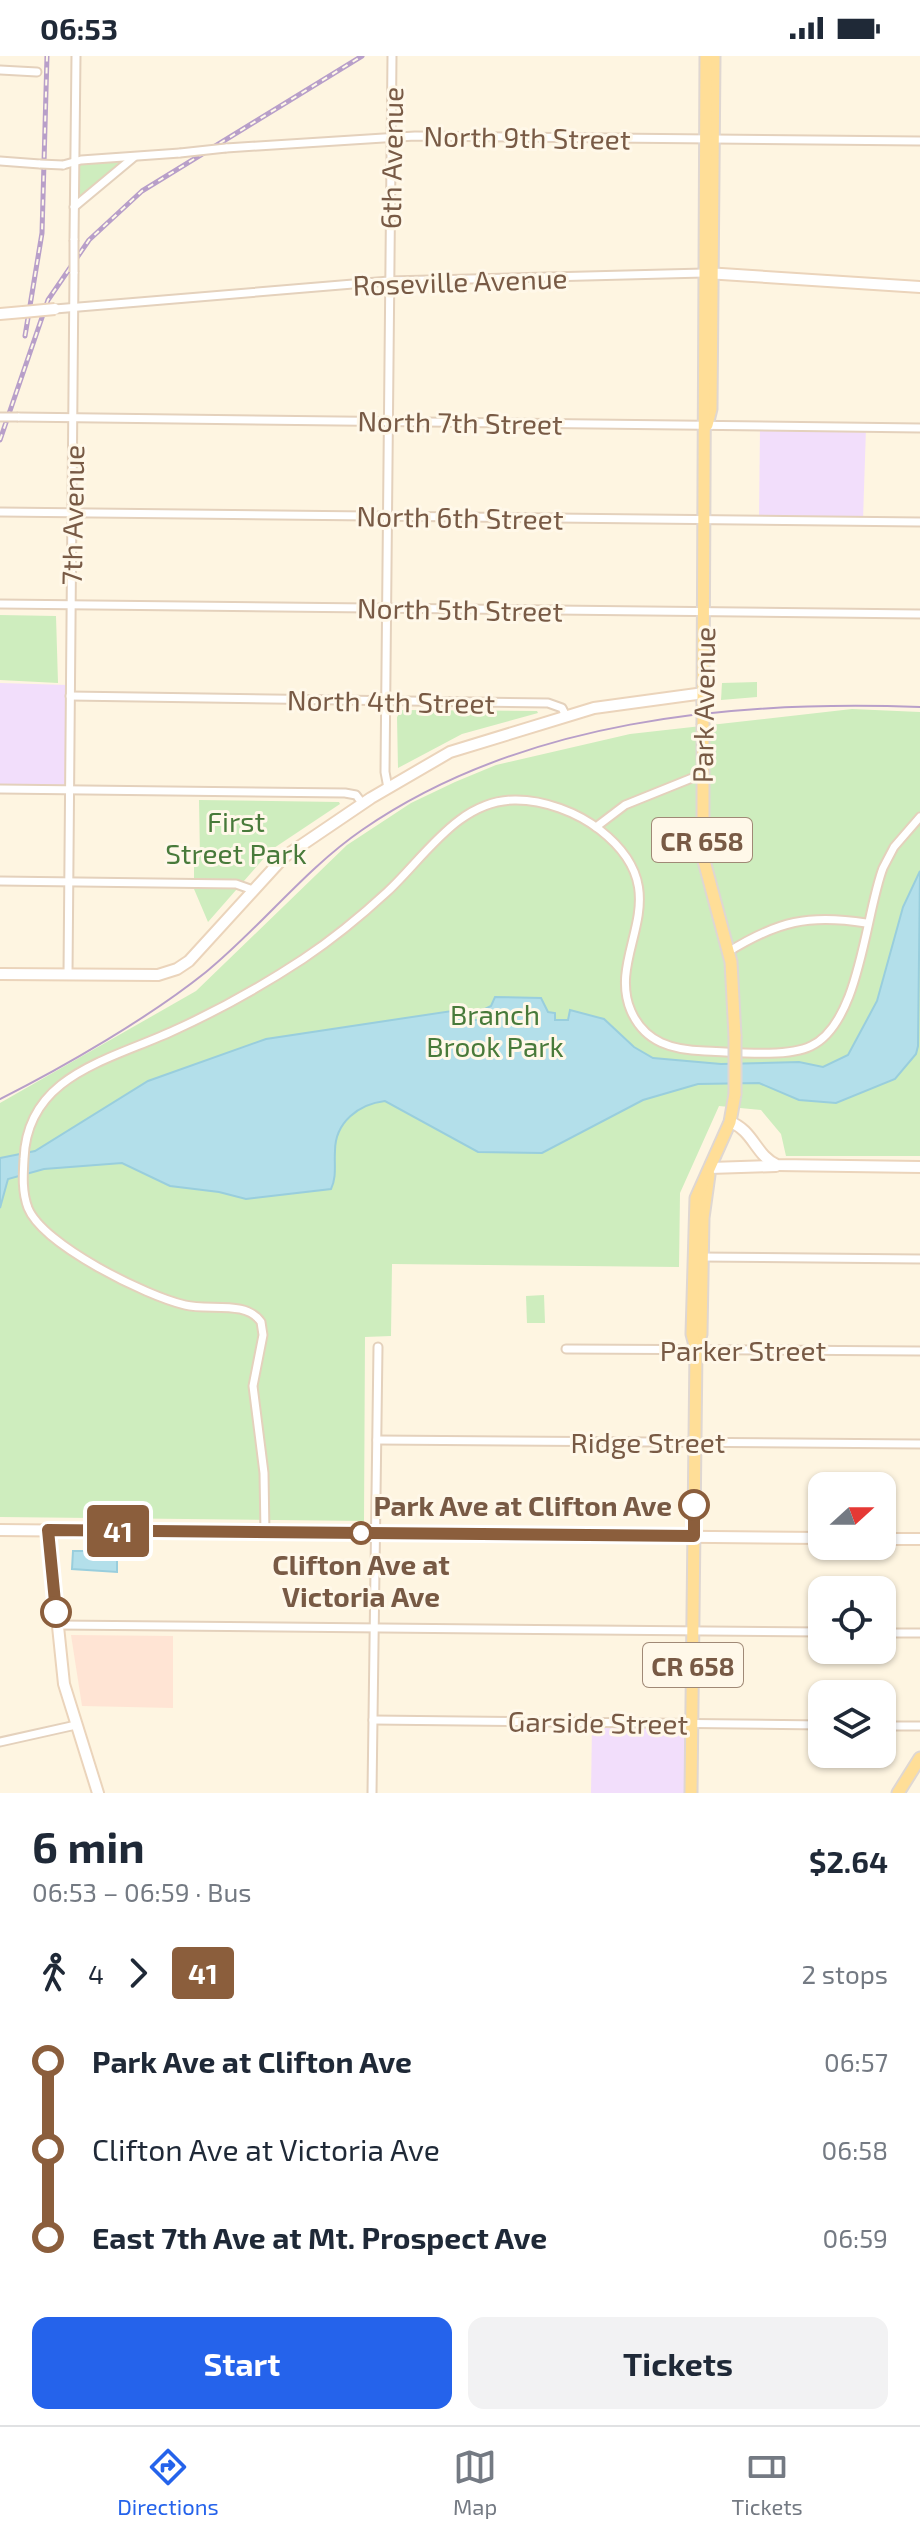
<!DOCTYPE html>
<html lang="en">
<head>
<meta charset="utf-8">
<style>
  :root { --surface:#fff; --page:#f2f2f3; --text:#1f2937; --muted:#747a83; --line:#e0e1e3; --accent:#2563eb }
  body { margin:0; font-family:"Exo 2",sans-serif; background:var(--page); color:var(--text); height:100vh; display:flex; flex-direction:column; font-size:30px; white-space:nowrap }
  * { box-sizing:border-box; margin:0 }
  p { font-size:26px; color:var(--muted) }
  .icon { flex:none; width:44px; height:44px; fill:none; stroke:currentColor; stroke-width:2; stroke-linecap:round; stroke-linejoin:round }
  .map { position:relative; height:1737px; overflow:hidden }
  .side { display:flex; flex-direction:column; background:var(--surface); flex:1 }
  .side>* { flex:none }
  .badge { padding:0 16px; border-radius:6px; font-size:28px; line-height:52px }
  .needle { width:52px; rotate:69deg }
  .tools { position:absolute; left:808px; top:1416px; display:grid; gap:16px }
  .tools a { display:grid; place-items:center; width:88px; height:88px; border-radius:16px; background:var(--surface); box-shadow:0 2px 6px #0004; font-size:40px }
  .map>.badge { position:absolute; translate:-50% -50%; box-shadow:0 0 0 4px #fff }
  .legs { display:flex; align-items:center; gap:12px; height:88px; padding:0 32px; font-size:26px }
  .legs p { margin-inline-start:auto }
  .summary { display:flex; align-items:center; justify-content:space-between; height:136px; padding:0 32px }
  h1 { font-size:44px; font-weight:700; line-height:60px }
  .action { display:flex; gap:16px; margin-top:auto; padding:16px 32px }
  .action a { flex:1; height:92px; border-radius:16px; background:var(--accent); color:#fff; font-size:32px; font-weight:700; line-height:92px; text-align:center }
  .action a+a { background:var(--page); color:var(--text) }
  ul { padding:0 32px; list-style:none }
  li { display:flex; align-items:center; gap:28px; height:88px; font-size:30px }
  li i { display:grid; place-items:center; width:12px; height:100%; margin:0 10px; background:currentColor }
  li i::after { content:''; width:20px; height:20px; margin:-10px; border:6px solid; border-radius:50%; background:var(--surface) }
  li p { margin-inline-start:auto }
  li:first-child i { background:linear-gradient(#0000 50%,currentColor 0) }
  li:last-child i { background:linear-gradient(currentColor 50%,#0000 0) }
  .status { display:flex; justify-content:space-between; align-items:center; height:56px; padding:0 40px; background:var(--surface); direction:ltr }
  .status svg { height:22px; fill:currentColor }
  .dock { display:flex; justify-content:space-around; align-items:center; height:112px; border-top:2px solid var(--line); background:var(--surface); font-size:22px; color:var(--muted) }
  .dock a { display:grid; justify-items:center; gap:4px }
  .dock .active { color:var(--accent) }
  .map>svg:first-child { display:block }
  .commercial { fill:#ffe4d4 }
  .education { fill:#f2defb }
  .green { fill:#ceedbe }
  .water { fill:#b3dfea; stroke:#99cedd; stroke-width:2 }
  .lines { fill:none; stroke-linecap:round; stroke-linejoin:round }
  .street-casing { stroke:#e4d1bc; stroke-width:11 }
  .secondary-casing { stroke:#ebd4bb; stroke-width:14 }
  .primary-casing { stroke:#dfd7d2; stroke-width:15 }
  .street { stroke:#fff; stroke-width:7 }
  .secondary { stroke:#fff; stroke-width:10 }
  .primary { stroke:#ffde97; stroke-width:11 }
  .tram { stroke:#b89fc9; stroke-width:2 }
  .rail-casing { stroke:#b89fc9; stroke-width:5 }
  .rail { stroke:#fff8e9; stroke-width:2; stroke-dasharray:6; stroke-linecap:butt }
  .street-bridge-casing { stroke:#e4d1bc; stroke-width:11; stroke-linecap:butt }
  .secondary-bridge-casing { stroke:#ebd4bb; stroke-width:14; stroke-linecap:butt }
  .primary-bridge-casing { stroke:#dfd7d2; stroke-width:15; stroke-linecap:butt }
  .street-bridge { stroke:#fff; stroke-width:7 }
  .secondary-bridge { stroke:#fff; stroke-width:10 }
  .primary-bridge { stroke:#ffde97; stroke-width:11 }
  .line-1-casing { stroke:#fff; stroke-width:18 }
  .line-1 { stroke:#8b5e3c; stroke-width:12 }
  .stop-1-dot { fill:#fff; stroke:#8b5e3c; stroke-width:4 }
  .labels { text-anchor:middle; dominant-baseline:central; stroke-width:6; stroke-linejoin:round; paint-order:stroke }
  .shield { fill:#fff8e9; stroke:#a08976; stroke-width:2 }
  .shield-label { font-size:26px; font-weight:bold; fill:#785a45 }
  .street-label { font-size:28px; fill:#785a45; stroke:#fff8e9 }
  .park-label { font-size:28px; fill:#487a3a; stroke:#fff8e9 }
  .stop-label { font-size:28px; font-weight:bold; fill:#785a45; stroke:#fff8e9; text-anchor:end }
</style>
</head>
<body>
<div class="status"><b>06:53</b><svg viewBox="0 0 49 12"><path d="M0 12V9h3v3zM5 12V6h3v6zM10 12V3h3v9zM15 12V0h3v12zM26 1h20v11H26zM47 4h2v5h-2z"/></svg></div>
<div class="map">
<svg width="920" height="1737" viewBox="0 0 920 1737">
  <rect width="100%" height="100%" fill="#fef5e1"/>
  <path class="commercial" d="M71 1579 173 1580V1652L82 1650Z"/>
  <g class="education">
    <path d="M760 371 866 372 863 464 759 463Z"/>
    <path d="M0 627 68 629V731L0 730Z"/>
    <path d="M692 1667 691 1737H591L592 1669Z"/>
  </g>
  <g class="green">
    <path d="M127 103 77 145 78 106Z"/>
    <path d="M0 559 56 560 58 627 0 624Z"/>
    <path d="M757 626V641L721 644 722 627Z"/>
    <path d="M852 653 920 656V1100H786L781 1078 761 1054 719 1050 680 1137 679 1211 392 1208 391 1280 365 1281 364 1465 0 1461V1047L196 935 347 789 411 747 455 726 496 709 630 678Z"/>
    <path d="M402 654 537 655 538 657 462 678 398 712 397 661Z"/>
    <path d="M199 744 339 746 340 748 271 794 208 866 194 833V801H200Z"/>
    <path d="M544 1239 545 1267H527L526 1240Z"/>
  </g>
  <g class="water">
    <path d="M920 815 918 990 916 998 895 1023 836 1047 799 1044 759 1027 698 1028 643 1044 542 1097 478 1096 385 1045C359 1048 335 1066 335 1095 334 1108 337 1121 331 1133L246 1143 219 1136 170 1130 122 1107 44 1113 8 1123 0 1152V1102L35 1095 148 1025 266 983 465 953 469 964H480L481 955 491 950 495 941 541 942 548 956 555 957V964H568L570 954 604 963 634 991 653 1002 721 1008 799 1006 823 1011 848 999 877 945 903 851Z"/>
    <path d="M73 1495H117V1516L72 1513Z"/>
  </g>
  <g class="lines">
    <defs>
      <g id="street">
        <path d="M0 14 37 16"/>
        <path d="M226 92 415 80 920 85"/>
        <path d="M0 105 40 108"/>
        <path d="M63 109 81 104 180 97"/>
        <path d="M74 151 134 101"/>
        <path d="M74 184 76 0"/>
        <path d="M55 253 389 225 704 217"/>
        <path d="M18 361 920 372"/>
        <path d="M0 456 920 466"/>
        <path d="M0 548 920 558"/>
        <path d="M70 640 548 647 562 652 566 660"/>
        <path d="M388 732 385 716 392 0"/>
        <path d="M0 733 345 737 356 739 362 747"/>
        <path d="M596 771 625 749 702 718"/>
        <path d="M0 825 236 828 253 834"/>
        <path d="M728 896C778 865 809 858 866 867"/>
        <path d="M68 918 74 216"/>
        <path d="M699 1201 920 1203"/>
        <path d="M566 1293 920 1295"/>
        <path d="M377 1384 920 1388"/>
        <path d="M265 1477 264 1417 253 1330 263 1279 261 1266C246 1244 209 1255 185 1249 146 1240 43 1189 28 1152 22 1136 23 1120 24 1103 27 1018 111 1004 175 974 219 954 262 930 303 903 333 883 361 860 387 836 424 802 459 743 516 744 544 744 577 756 600 774 683 839 605 895 631 955 645 987 673 994 705 995 732 996 787 1002 811 990 860 967 865 859 883 812L894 791 920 761"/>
        <path d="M57 1569 822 1576"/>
        <path d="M882 1577H920"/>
        <path d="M373 1664 822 1669"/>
        <path d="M882 1670H920"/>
        <path d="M0 1686 76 1669"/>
        <path d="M372 1737 378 1291"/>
      </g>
      <g id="secondary">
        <path d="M706 217 920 231"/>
        <path d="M0 258 23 256"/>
        <path d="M0 918 158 919 177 913 189 905 284 801 371 742 450 696 594 652 704 637"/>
        <path d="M730 1066C753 1074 756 1100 777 1109L920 1111"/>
        <path d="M710 1112 776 1110"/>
        <path d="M0 1474 822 1482"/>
        <path d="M48 1474 64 1628 98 1737"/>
        <path d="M882 1483H920"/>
      </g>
      <g id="primary">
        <path d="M707 369 711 353 714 0"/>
        <path d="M703 645 706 0"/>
        <path d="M703 669V801L731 906 735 980"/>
        <path d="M696 1293 701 1278 703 1162 709 1119"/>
        <path d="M691 1737 696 1293 692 1278 696 1142 730 1066 735 1038"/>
        <path d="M898 1737 920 1702"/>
      </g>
    </defs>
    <use href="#street" class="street-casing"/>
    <use href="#secondary" class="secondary-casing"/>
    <use href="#primary" class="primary-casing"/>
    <use href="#street" class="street"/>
    <use href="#secondary" class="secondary"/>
    <use href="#primary" class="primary"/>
    <path class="tram" d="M0 1043C64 1011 150 961 206 916 260 872 304 814 362 774 521 664 732 644 920 651"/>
    <defs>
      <g id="rail">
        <path d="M25 280 42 177 47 0"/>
        <path d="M0 384 48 244 89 184 142 135 362 0"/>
      </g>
    </defs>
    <use href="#rail" class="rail-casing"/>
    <use href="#rail" class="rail"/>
    <defs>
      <g id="street-bridge">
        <path d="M180 97 226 92"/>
        <path d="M40 108 63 109"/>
        <path d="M74 216V184"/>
        <path d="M0 361H18"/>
      </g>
      <path id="secondary-bridge" d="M23 256 55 253"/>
      <g id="primary-bridge">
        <path d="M703 669V645"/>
        <path d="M735 1038V980"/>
      </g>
    </defs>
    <use href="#street-bridge" class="street-bridge-casing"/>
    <use href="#secondary-bridge" class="secondary-bridge-casing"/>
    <use href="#primary-bridge" class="primary-bridge-casing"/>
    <use href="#street-bridge" class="street-bridge"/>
    <use href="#secondary-bridge" class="secondary-bridge"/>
    <use href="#primary-bridge" class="primary-bridge"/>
  </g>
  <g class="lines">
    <defs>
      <path id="line-1" d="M56 1556 48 1474 694 1480V1449"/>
    </defs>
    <use href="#line-1" class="line-1-casing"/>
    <use href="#line-1" class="line-1"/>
  </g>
  <g class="stop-1-dot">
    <circle cx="694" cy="1449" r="14"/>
    <circle cx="361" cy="1477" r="10"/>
    <circle cx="56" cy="1556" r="14"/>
  </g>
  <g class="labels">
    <g class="shield">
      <rect x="652" y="762" width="100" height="44" rx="6"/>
      <rect x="643" y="1587" width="100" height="44" rx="6"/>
    </g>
    <g class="shield-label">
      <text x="702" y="784">CR 658</text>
      <text x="693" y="1609">CR 658</text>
    </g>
    <g class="street-label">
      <text transform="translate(527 81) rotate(1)">North 9th Street</text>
      <text transform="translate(391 102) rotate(-89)">6th Avenue</text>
      <text transform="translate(460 225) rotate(-2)">Roseville Avenue</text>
      <text transform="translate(460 366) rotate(1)">North 7th Street</text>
      <text transform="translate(72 459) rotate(-89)">7th Avenue</text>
      <text transform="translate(460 461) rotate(1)">North 6th Street</text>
      <text transform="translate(460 553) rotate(1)">North 5th Street</text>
      <text transform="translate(391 645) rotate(1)">North 4th Street</text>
      <text transform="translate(703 649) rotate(-89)">Park Avenue</text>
      <text x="743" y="1294">Parker Street</text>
      <text x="648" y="1386">Ridge Street</text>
      <text transform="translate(598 1666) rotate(1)">Garside Street</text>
    </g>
    <g class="park-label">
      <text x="236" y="765">First<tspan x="236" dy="32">Street Park</tspan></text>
      <text x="495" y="958">Branch<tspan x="495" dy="32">Brook Park</tspan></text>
    </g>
    <g class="stop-label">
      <text x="672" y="1449">Park Ave at Clifton Ave</text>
      <text x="361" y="1508" text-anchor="middle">Clifton Ave at<tspan x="361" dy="32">Victoria Ave</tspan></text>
    </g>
  </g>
</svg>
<div class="tools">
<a><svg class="needle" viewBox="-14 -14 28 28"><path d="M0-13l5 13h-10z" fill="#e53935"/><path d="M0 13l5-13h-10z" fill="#747a83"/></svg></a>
<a><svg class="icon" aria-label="locate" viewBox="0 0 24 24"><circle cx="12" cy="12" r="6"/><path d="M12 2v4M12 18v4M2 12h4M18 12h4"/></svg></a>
<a><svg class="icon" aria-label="layers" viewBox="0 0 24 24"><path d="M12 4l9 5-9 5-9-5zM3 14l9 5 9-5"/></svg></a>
</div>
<b class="badge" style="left:118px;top:1475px;background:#8b5e3c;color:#fff">41</b>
</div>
<section class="side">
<div class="summary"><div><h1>6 min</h1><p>06:53 – 06:59 · Bus</p></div><b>$2.64</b></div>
<div class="legs"><svg class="icon" aria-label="walk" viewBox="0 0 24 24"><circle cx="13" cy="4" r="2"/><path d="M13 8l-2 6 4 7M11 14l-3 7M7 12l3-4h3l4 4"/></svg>4<svg class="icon" aria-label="forward" viewBox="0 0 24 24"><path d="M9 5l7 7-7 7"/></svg><b class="badge" style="background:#8b5e3c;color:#fff">41</b><p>2 stops</p></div>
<ul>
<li><i style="color:#8b5e3c"></i><b>Park Ave at Clifton Ave</b><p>06:57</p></li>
<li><i style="color:#8b5e3c"></i><span>Clifton Ave at Victoria Ave</span><p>06:58</p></li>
<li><i style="color:#8b5e3c"></i><b>East 7th Ave at Mt. Prospect Ave</b><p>06:59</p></li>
</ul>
<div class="action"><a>Start</a><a>Tickets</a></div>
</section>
<nav class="dock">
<a class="active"><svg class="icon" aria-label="directions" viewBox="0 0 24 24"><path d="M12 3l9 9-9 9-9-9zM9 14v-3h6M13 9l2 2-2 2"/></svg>Directions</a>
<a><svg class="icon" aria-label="map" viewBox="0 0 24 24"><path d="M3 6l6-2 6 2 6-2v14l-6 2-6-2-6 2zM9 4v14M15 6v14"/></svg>Map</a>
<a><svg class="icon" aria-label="tickets" viewBox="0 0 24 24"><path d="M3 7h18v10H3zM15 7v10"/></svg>Tickets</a>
</nav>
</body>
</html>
